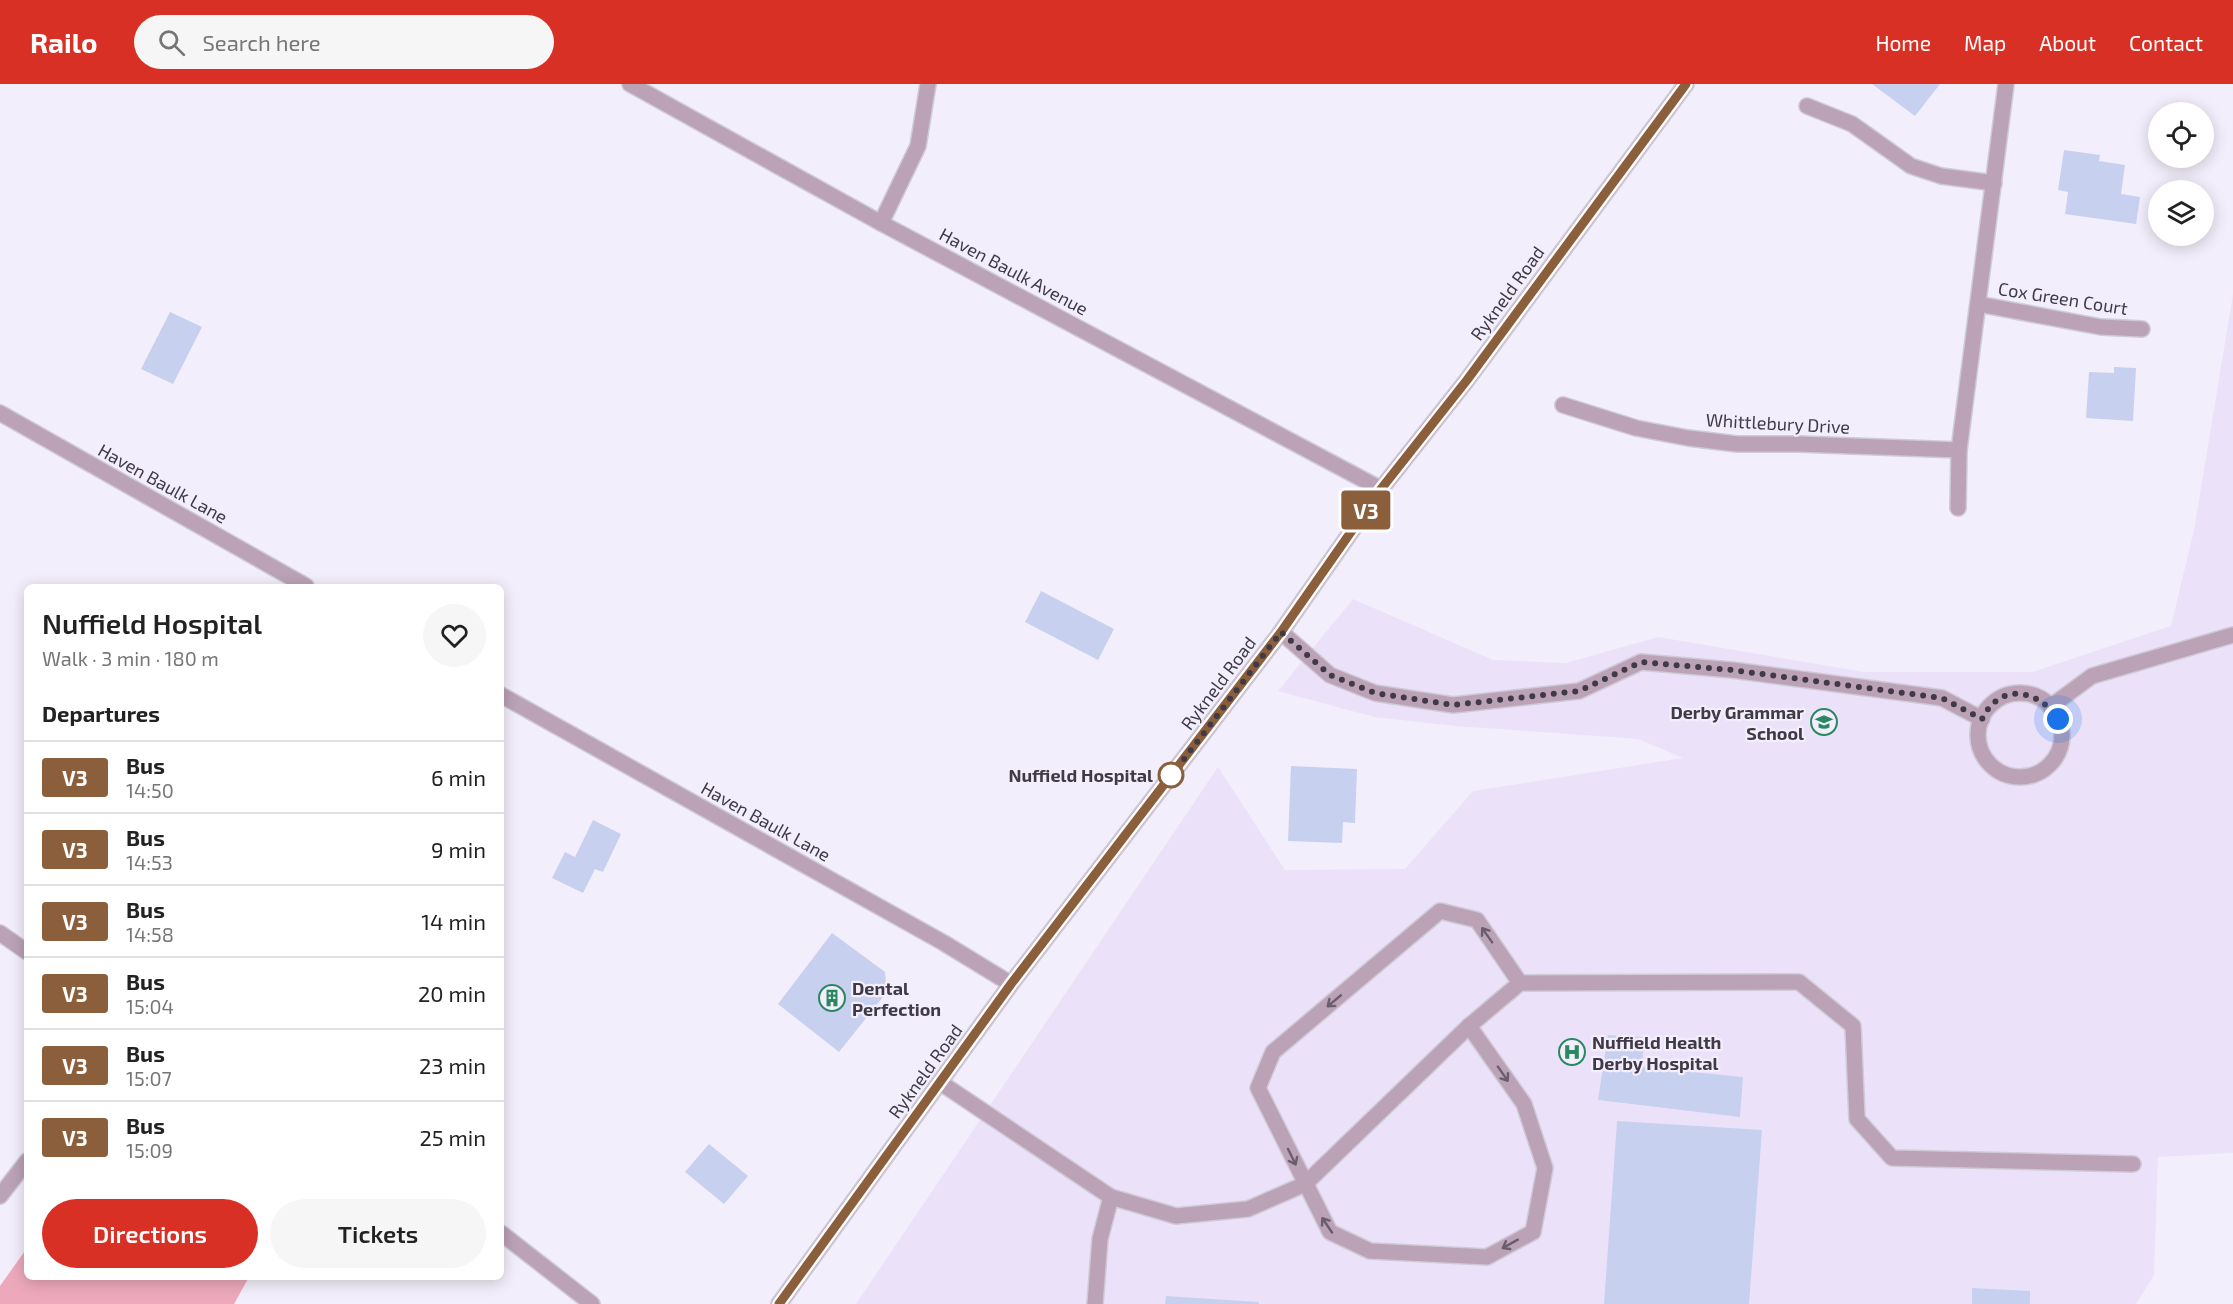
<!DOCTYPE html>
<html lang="en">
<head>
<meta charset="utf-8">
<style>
  :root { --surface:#fff; --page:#f6f6f6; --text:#222; --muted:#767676; --line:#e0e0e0; --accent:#d93025 }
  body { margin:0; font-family:"Exo 2",sans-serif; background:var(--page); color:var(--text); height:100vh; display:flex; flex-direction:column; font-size:22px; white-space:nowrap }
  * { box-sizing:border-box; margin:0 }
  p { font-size:20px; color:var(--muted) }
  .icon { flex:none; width:33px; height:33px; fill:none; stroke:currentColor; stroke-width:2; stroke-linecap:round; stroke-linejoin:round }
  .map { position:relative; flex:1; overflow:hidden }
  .drawer { position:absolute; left:24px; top:500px; width:480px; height:696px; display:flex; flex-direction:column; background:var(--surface); border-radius:9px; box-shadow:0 3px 15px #0003 }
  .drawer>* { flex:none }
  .badge { padding:0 12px; border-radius:4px; font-size:21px; line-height:39px }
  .tools { position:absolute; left:2148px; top:18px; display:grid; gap:12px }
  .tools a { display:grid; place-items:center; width:66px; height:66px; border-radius:50%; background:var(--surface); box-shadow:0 3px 15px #0003; font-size:30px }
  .you { position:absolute; width:30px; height:30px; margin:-15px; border:4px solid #fff; border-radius:50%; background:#1a73e8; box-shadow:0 0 0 9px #1a73e833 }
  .map>.badge { position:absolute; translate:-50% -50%; box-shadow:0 0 0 3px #fff }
  h2 { padding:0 18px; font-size:22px; line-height:54px }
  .round { display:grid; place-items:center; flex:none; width:63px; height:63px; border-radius:32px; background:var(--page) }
  .headline { display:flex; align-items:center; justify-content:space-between; height:102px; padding:0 18px }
  h1 { font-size:28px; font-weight:600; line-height:45px }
  .primary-button { display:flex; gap:12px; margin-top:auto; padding:12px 18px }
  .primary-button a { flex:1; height:69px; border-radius:36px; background:var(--accent); color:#fff; font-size:24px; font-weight:600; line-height:69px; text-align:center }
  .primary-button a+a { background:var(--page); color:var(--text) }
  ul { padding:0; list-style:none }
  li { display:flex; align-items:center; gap:18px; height:72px; padding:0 18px; border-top:2px solid var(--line) }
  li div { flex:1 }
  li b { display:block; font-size:22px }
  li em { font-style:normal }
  li .badge { min-width:66px; font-weight:700; text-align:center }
  header { display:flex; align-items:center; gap:36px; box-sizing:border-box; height:84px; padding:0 30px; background:var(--accent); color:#fff }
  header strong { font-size:28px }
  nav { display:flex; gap:33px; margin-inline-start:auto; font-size:21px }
  .search { width:420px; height:54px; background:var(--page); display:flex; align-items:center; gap:15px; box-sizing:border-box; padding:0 21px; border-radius:33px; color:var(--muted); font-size:22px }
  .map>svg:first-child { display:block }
  .built { fill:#ebe2f9 }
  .green { fill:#eda8bc }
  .building { fill:#c8d0f0 }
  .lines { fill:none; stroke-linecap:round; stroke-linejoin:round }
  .service-casing { stroke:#cfcad7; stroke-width:18 }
  .minor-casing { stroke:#cfcad7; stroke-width:18 }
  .tertiary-casing { stroke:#cfcad7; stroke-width:18 }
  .service { stroke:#bba2b7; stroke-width:15 }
  .minor { stroke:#bba2b7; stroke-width:15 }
  .tertiary { stroke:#bba2b7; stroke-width:15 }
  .oneway { stroke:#6a5e6e }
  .line-casing { stroke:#fff; stroke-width:14 }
  .line { stroke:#8b5e3c; stroke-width:9 }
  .walk { stroke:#3f3a46; stroke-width:6; stroke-dasharray:0 10.8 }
  .stop-dot { fill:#fff; stroke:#8b5e3c; stroke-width:3 }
  .labels { text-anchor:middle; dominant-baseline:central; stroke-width:4.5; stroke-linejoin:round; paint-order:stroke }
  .street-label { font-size:18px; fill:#3f3a46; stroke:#f3eefb }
  .poi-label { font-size:18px; font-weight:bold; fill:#3f3a46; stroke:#f3eefb; text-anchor:start }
  .stop-label { font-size:18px; font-weight:bold; fill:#3f3a46; stroke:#f3eefb; text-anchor:end }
</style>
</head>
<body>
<header>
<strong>Railo</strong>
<div class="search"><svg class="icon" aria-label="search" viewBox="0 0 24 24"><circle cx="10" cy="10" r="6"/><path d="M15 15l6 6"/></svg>Search here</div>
<nav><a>Home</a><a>Map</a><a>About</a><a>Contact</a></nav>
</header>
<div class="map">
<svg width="2233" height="1220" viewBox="0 0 2233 1220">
  <rect width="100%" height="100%" fill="#f3eefb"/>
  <path class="built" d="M2233 210V1069L2158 1073 2154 1191 2136 1220H856L1218 683 1285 786 1405 785 1473 707 1683 674 1638 655 1456 642 1374 633 1278 607 1353 515 1493 576 1566 579 1658 553 1864 588H2033L2171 542 2194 446Z"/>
  <path class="green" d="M27 1164V1192L249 1193 234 1220H0V1202Z"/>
  <g class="building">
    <path d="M1872 0H1940L1915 32Z"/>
    <path d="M2064 66 2100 71 2099 77 2125 81 2121 110 2140 113 2136 140 2065 130 2068 108 2058 106Z"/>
    <path d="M170 228 202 243 173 300 141 285Z"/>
    <path d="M2114 283 2136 284 2133 337 2086 334 2089 288 2114 289Z"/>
    <path d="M1041 507 1114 545 1098 576 1025 538Z"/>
    <path d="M1291 682 1357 685 1355 739 1343 738 1342 759 1288 757Z"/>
    <path d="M593 736 621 750 603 788 595 785 583 809 552 794 565 768 575 773Z"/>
    <path d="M832 849 885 888 887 908 839 968 778 920Z"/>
    <path d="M1608 951 1644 953 1642 983 1743 993 1740 1033 1598 1016Z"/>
    <path d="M1617 1037 1762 1046 1749 1220H1604Z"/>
    <path d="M709 1060 748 1092 724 1120 685 1088Z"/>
    <path d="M1972 1204 2030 1207V1220H1972Z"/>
    <path d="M1166 1212 1259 1218V1220H1165Z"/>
  </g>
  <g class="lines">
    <defs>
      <g id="service">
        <path d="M1281 548 1330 591 1375 609 1453 621 1579 607 1641 578 1732 586 1942 614 1982 635"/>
        <circle cx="2020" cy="651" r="42"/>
        <path d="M2050 623 2092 592 2233 551"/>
        <path d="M1469 942 1524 1020 1545 1084 1533 1148 1487 1173 1370 1167 1330 1148 1258 1004 1273 968 1440 827 1477 836 1520 899"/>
        <path d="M941 999 1111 1113 1176 1132 1248 1125 1305 1100 1469 942 1520 899 1799 898 1853 942 1857 1035 1892 1074 2133 1080"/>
        <path d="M1095 1220 1100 1155 1111 1113"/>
      </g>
      <g id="minor">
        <path d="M630 0 881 139 1381 405"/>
        <path d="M1807 22 1852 40 1911 82 1941 92 1994 99"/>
        <path d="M881 139 918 62 928 0"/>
        <path d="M1978 220 2101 243 2142 245"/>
        <path d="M1563 321 1636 344 1688 354 1737 360H1799L1959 366 1958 424"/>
        <path d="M1959 366 2006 0"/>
        <path d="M0 849 27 868"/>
        <path d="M0 1112 27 1077"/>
        <path d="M501 1149 592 1220"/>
      </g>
      <g id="tertiary">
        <path d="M0 329 306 502"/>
        <path d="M501 611 944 859 1011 900"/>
        <path d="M779 1220 1011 900 1281 548 1381 405 1467 296 1686 0"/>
      </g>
    </defs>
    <use href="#service" class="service-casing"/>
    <use href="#minor" class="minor-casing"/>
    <use href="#tertiary" class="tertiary-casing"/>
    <use href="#service" class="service"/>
    <use href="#minor" class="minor"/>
    <use href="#tertiary" class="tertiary"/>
  </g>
  <defs><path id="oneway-shaft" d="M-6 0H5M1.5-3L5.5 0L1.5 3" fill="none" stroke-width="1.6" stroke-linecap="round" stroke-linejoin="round" transform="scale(1.5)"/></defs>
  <g class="oneway">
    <use href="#oneway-shaft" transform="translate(1487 851) rotate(-125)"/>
    <use href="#oneway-shaft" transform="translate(1334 917) rotate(140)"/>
    <use href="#oneway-shaft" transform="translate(1503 990) rotate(55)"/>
    <use href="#oneway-shaft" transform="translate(1292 1073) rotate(64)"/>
    <use href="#oneway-shaft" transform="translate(1327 1141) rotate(-124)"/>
    <use href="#oneway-shaft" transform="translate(1510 1160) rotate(151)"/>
  </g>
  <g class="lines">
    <defs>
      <path id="line" d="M779 1220 1011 900 1281 548 1381 405 1467 296 1686 0"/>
    </defs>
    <use href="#line" class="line-casing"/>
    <use href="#line" class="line"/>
    <path class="walk" d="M1171 691 1168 696 1281 548 1330 591 1375 609 1453 621 1579 607 1641 578 1732 586 1942 614 1982 635C2000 598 2038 605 2058 635"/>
  </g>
  <defs>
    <symbol id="school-ring" viewBox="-11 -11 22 22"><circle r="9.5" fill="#f3eefb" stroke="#2a8860" stroke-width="1.5"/><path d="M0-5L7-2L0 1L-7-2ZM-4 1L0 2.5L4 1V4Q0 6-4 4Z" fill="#2a8860"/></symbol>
    <symbol id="building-ring" viewBox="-11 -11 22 22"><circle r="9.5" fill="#f3eefb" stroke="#2a8860" stroke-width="1.5"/><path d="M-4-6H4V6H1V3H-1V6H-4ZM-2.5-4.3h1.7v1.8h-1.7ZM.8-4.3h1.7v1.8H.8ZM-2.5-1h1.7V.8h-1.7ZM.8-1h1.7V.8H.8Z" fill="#2a8860"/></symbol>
    <symbol id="hospital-ring" viewBox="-11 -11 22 22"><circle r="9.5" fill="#f3eefb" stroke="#2a8860" stroke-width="1.5"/><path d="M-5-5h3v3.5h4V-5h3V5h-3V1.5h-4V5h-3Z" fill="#2a8860"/></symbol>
  </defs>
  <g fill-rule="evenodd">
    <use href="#school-ring" x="1809" y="623" width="30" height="30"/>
    <use href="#building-ring" x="817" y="899" width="30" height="30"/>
    <use href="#hospital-ring" x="1557" y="953" width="30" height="30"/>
  </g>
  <circle class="stop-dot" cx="1171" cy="691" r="12"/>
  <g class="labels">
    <g class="street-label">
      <text transform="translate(1014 187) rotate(28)">Haven Baulk Avenue</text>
      <text transform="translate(1507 209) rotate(-54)">Rykneld Road</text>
      <text transform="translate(2063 214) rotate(9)">Cox Green Court</text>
      <text transform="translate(1778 339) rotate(3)">Whittlebury Drive</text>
      <text transform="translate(163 399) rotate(29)">Haven Baulk Lane</text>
      <text transform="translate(1218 599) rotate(-53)">Rykneld Road</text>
      <text transform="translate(766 737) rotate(29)">Haven Baulk Lane</text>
      <text transform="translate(925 987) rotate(-54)">Rykneld Road</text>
    </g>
    <g class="poi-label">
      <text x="1804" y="628" text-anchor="end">Derby Grammar<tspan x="1804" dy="21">School</tspan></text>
      <text x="852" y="904">Dental<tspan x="852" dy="21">Perfection</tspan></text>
      <text x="1592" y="958">Nuffield Health<tspan x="1592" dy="21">Derby Hospital</tspan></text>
    </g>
    <g class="stop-label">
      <text x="1153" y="691">Nuffield Hospital</text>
    </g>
  </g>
</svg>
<div class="tools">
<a><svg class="icon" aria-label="locate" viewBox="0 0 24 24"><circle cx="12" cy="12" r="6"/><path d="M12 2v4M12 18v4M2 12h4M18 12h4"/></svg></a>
<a><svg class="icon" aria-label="layers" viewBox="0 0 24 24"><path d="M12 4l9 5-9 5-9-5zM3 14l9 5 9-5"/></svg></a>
</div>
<div class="you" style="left:2058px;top:635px"></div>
<b class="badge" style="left:1366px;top:426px;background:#8b5e3c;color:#fff">V3</b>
<section class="drawer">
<div class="headline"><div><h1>Nuffield Hospital</h1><p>Walk · 3 min · 180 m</p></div><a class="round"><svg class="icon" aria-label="heart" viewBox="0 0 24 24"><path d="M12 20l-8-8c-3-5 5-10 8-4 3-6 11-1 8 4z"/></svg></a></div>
<h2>Departures</h2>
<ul>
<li><span class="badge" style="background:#8b5e3c;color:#fff">V3</span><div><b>Bus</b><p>14:50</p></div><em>6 min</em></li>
<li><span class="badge" style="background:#8b5e3c;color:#fff">V3</span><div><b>Bus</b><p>14:53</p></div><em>9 min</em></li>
<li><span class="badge" style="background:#8b5e3c;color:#fff">V3</span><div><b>Bus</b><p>14:58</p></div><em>14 min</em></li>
<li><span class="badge" style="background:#8b5e3c;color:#fff">V3</span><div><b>Bus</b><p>15:04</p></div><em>20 min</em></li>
<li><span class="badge" style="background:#8b5e3c;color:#fff">V3</span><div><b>Bus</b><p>15:07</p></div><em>23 min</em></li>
<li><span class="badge" style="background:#8b5e3c;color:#fff">V3</span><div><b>Bus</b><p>15:09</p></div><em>25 min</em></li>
</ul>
<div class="primary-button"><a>Directions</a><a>Tickets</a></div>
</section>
</div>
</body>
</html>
